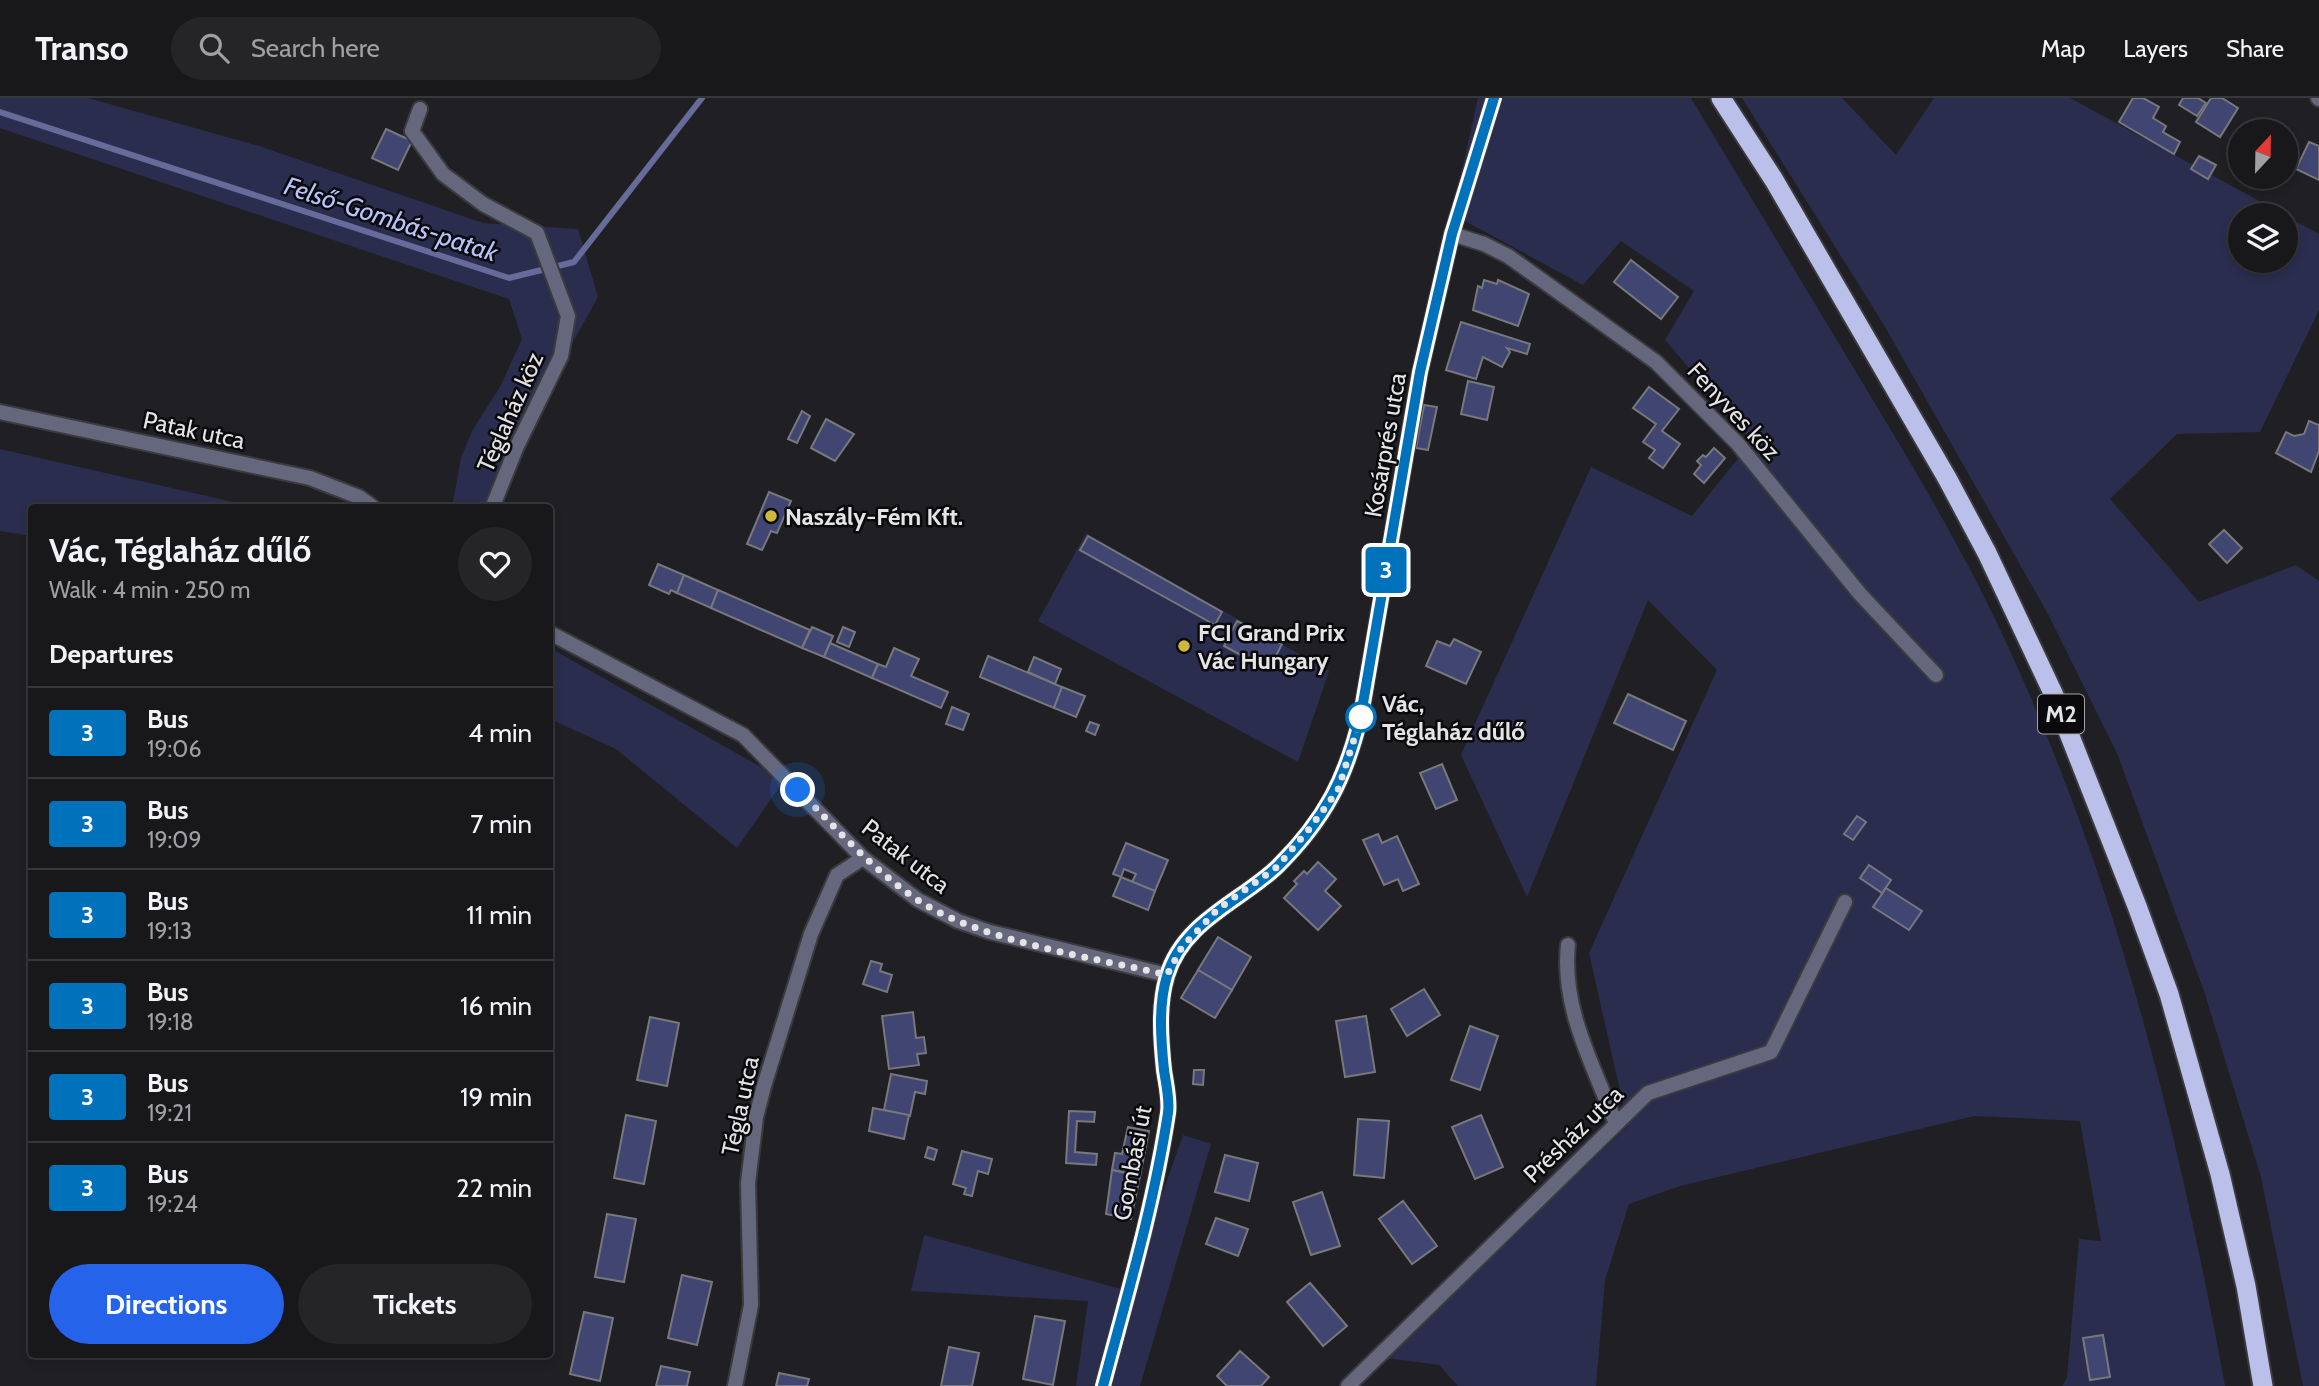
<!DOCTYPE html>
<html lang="en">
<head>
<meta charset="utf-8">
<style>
  :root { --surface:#18181b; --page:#252528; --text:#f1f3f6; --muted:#9fa0a3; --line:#36373a; --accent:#2563eb }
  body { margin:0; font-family:Cabin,sans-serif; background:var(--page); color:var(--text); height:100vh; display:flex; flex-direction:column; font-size:26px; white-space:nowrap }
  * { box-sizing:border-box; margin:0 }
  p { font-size:23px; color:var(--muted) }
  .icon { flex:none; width:38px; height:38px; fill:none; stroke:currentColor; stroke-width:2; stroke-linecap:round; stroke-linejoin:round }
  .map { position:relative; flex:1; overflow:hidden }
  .side { position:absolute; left:28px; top:406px; width:525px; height:854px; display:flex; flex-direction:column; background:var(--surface); border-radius:7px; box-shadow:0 4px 10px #0003,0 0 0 2px var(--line) }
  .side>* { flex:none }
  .badge { padding:0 14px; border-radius:5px; font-size:24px; line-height:46px }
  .needle { width:46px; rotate:22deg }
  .tools { position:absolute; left:2228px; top:21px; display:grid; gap:14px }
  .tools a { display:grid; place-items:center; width:70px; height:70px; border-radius:50%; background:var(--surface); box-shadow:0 4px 10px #0003,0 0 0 2px var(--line); font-size:35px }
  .you { position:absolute; width:35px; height:35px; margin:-18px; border:5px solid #fff; border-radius:50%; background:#1a73e8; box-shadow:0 0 0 10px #1a73e833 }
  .map>.badge { position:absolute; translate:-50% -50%; box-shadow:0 0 0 4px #fff }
  h2 { padding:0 21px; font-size:26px; line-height:63px }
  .round { display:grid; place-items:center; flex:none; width:74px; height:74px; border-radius:37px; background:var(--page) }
  .summary { display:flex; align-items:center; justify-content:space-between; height:119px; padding:0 21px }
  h1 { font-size:33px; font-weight:700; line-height:52px }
  .action { display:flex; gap:14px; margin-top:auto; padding:14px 21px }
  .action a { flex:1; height:80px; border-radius:42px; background:var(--accent); color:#fff; font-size:28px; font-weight:700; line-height:80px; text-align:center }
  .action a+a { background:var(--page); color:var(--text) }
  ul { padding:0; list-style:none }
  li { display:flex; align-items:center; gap:21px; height:91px; padding:0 21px; border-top:2px solid var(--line) }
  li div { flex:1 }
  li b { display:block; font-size:26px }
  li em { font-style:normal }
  li .badge { min-width:77px; font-weight:700; text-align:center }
  header { display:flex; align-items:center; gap:42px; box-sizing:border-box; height:98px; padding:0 35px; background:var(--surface); border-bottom:2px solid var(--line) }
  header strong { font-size:33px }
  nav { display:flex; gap:38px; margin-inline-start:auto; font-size:24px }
  .search { width:490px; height:63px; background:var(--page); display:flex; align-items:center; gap:18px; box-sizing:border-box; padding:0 24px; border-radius:38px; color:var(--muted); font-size:26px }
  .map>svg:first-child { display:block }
  .green { fill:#2a2d4e }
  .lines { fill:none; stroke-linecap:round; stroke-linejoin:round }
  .stream { stroke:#666b9a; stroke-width:6 }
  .building { fill:#414571; stroke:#77787c; stroke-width:2 }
  .minor-casing { stroke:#3b3b3f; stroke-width:18 }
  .trunk-casing { stroke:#3b3b3f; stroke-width:23 }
  .minor { stroke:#65687d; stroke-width:14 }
  .trunk { stroke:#bac0ea; stroke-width:19 }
  .line-casing { stroke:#fff; stroke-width:16 }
  .line { stroke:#0072bc; stroke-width:10 }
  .walk { stroke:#e4e4e7; stroke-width:7; stroke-dasharray:0 12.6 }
  .poi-dot { fill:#cfb837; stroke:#0a0a0c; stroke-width:2.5 }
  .stop-dot { fill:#fff; stroke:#0072bc; stroke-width:3.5 }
  .labels { text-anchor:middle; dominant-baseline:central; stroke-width:5; stroke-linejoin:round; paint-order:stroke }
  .shield { fill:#0a0a0c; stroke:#a3a3a5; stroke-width:2 }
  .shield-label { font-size:23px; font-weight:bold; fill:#e4e4e7 }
  .street-label { font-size:24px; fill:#e4e4e7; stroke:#0a0a0c }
  .poi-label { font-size:24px; font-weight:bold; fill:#e4e4e7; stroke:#0a0a0c; text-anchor:start }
  .stop-label { font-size:24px; font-weight:bold; fill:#e4e4e7; stroke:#0a0a0c; text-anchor:start }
  .water-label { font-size:26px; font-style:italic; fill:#bac2fc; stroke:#0a0a0c }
</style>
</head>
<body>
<header>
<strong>Transo</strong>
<div class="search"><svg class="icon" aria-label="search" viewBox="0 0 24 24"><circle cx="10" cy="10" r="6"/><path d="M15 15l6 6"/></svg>Search here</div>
<nav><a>Map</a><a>Layers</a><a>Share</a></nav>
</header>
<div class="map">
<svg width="2319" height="1288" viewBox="0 0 2319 1288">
  <rect width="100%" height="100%" fill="#202024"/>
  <g class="green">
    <path d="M0 0H88L259 48 483 125 578 131 598 199 569 251 498 409H452L461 360 472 333 501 287 522 241 509 201 0 30Z"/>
    <path d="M1478 0H1691C1747 93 1803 186 1859 279 1906 357 1954 436 1994 519 2111 761 2177 1025 2225 1288H2062L2067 1280 2079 1141 2101 1143 2080 1023 1974 1018 1680 1088 1629 1106 1605 1182 1596 1288H1458L1439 1267 1386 1260 1628 1028 1589 855 1717 572 1648 502 1527 799 1461 657 1591 369 1692 418 1752 343 1665 242 1694 193 1621 143 1583 187 1452 116Z"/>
    <path d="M1742 0H1842L1896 57 1934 0H2070L2285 117H2240V163H2286V118L2319 136V212L2260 334 2177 336 2110 401 2199 504 2296 467 2319 483V1288H2303L2261 1079 2204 893 2117 655 2048 516 1884 227Z"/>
    <path d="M0 351 255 409 32 410 31 438 0 433Z"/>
    <path d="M1086 435 1329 573 1298 664 1038 523Z"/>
    <path d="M550 550 784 682 737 750 616 651 550 621Z"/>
    <path d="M1183 1037 1211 1046 1140 1288H1076L1088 1203 911 1193 924 1137 1128 1193Z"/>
  </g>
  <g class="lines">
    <path class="stream" d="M0 14 509 180 574 164 702 0"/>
  </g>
  <g class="building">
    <path d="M2133 0H2143L2159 9 2153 20 2166 28 2163 34 2180 44 2174 56 2119 24Z"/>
    <path d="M2183 0H2198L2206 5 2197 18 2179 7Z"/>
    <path d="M2211 0H2222L2238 10 2220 39 2196 24Z"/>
    <path d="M386 31 412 43 398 72 372 60Z"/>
    <path d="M2309 44 2319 48V82L2296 71Z"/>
    <path d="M2199 58 2216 67 2208 81 2191 71Z"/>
    <path d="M1631 162 1678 199 1661 221 1614 184Z"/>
    <path d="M1484 182 1497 186 1498 182 1529 196 1518 228 1473 212 1478 188 1482 190Z"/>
    <path d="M1461 224 1530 246 1527 256 1507 250 1510 254 1502 269 1483 259 1476 281 1446 272Z"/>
    <path d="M1468 283 1494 289 1487 322 1461 316Z"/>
    <path d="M1649 289 1679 311 1662 333 1680 346 1663 370 1649 360 1655 352 1643 344 1656 326 1633 310Z"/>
    <path d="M1424 307 1437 309 1428 352 1416 350Z"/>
    <path d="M802 313 810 318 797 345 788 341Z"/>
    <path d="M826 321 854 336 835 363 811 350Z"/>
    <path d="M2309 323 2319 327V353L2311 374 2276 355 2286 334 2294 338 2304 336Z"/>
    <path d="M1714 350 1725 360 1704 385 1694 376 1701 367 1697 363 1703 357 1706 359Z"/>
    <path d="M769 394 791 403 777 435 771 433 762 452 747 446Z"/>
    <path d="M2224 432 2242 450 2227 465 2209 446Z"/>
    <path d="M1088 438 1222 514 1215 527 1080 452Z"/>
    <path d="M658 466 684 477 677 495 671 492 669 496 649 487Z"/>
    <path d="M684 477 718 492 711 510 677 495Z"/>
    <path d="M718 492 810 532 802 550 711 510Z"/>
    <path d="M1237 523 1282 546 1273 564 1254 554 1250 562 1224 548Z"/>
    <path d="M812 529 833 538 824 559 802 550Z"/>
    <path d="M843 529 855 534 849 549 837 544Z"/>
    <path d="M1454 541 1481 554 1466 586 1426 568 1437 543 1450 548Z"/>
    <path d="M830 545 878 566 872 580 824 559Z"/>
    <path d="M894 550 919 561 911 578 948 594 941 610 872 580 878 566 886 569Z"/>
    <path d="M988 558 1062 589 1054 610 980 579Z"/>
    <path d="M1034 559 1061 571 1055 586 1028 574Z"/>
    <path d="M1062 589 1085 598 1076 619 1054 610Z"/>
    <path d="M1628 596 1686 623 1673 652 1614 625Z"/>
    <path d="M952 609 969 616 963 632 946 626Z"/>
    <path d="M1090 624 1099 627 1095 637 1086 633Z"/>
    <path d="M1442 666 1457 702 1436 711 1420 675Z"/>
    <path d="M1857 718 1866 724 1853 742 1844 736Z"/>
    <path d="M1378 736 1382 745 1397 738 1419 786 1403 793 1398 781 1384 787 1363 742Z"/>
    <path d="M1126 745 1168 762 1155 793 1132 784 1136 776 1124 771 1121 779 1113 776Z"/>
    <path d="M1318 764 1336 781 1325 793 1341 808 1318 832 1284 800 1297 786 1294 783 1304 773 1307 776Z"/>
    <path d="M1869 767 1891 782 1882 795 1860 780Z"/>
    <path d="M1121 779 1155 793 1148 812 1113 798Z"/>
    <path d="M1886 790 1922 813 1909 832 1873 809Z"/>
    <path d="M1218 839 1251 859 1232 892 1198 872Z"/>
    <path d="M871 863 882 866 880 873 892 877 887 894 863 886Z"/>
    <path d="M1198 872 1232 892 1215 920 1181 900Z"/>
    <path d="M1424 891 1440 917 1407 938 1391 911Z"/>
    <path d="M913 914 916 940 924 939 926 955 917 956 919 967 889 971 882 918Z"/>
    <path d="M1366 918 1375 974 1345 979 1336 923Z"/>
    <path d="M650 919 679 925 667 988 637 982Z"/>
    <path d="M1470 928 1498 938 1480 992 1451 982Z"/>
    <path d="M1194 972H1204L1203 987 1193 986Z"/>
    <path d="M891 976 927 983 925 996 915 994 910 1018 884 1012Z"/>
    <path d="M873 1010 909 1017 904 1041 869 1033Z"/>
    <path d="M1069 1013 1095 1014 1094 1024 1077 1023 1075 1054 1097 1056 1096 1067 1066 1065Z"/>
    <path d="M626 1017 656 1023 644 1086 614 1080Z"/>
    <path d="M1481 1017 1503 1069 1475 1081 1452 1029Z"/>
    <path d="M1358 1021 1389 1023 1384 1080 1354 1077Z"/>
    <path d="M1128 1029 1149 1033 1140 1078 1112 1072 1115 1055 1122 1056Z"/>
    <path d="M928 1049 937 1052 934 1062 925 1059Z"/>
    <path d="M962 1053 992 1061 988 1076 978 1073 972 1098 964 1096 966 1090 953 1086Z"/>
    <path d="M1225 1057 1258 1065 1249 1103 1215 1094Z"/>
    <path d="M1112 1072 1140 1078 1131 1121 1106 1116Z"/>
    <path d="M1322 1094 1340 1148 1311 1157 1293 1104Z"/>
    <path d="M1403 1103 1437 1148 1412 1166 1379 1121Z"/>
    <path d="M607 1116 636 1121 624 1184 595 1179Z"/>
    <path d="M1216 1120 1248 1131 1238 1158 1206 1146Z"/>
    <path d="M682 1177 712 1184 697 1247 668 1240Z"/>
    <path d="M1310 1185 1347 1228 1323 1248 1287 1204Z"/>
    <path d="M584 1214 613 1220 600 1283 570 1276Z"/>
    <path d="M1035 1218 1065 1223 1053 1287 1023 1281Z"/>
    <path d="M2103 1237 2110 1279 2090 1282 2083 1240Z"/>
    <path d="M949 1249 979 1255 972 1288H941Z"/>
    <path d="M1240 1253 1269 1279 1261 1288H1227L1217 1278Z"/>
    <path d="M661 1268 690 1274 687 1288H656Z"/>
    <path d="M779 1275 809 1281 807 1288H776Z"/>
  </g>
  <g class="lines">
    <defs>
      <g id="minor">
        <path d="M2318 0 2319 1"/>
        <path d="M420 11 412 33 443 76 483 106 537 135 568 218 561 258 517 348 492 410"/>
        <path d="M1452 136 1484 146 1508 158 1656 264 1738 346 1860 496 1936 577"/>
        <path d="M0 314 310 380 359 399 374 410"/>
        <path d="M550 535 743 637 863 760 918 802 958 823 990 834 1167 877"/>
        <path d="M1568 847C1561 910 1594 969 1616 1026"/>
        <path d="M735 1288 751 1207 748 1085 756 1019 764 988 811 836 837 777 863 760"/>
        <path d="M1103 1288C1127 1198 1154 1107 1168 1015 1170 1001 1166 986 1164 972 1161 943 1158 907 1167 878 1183 823 1242 803 1278 768 1326 721 1346 680 1361 617L1420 274 1452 136 1494 0"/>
        <path d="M1348 1288 1648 995 1771 954 1845 804"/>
      </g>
      <path id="trunk" d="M1721 0 1774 82 1947 380 1987 455 2053 595 2137 808 2169 896 2220 1076 2246 1188 2263 1288"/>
    </defs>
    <use href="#minor" class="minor-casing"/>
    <use href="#trunk" class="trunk-casing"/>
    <use href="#minor" class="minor"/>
    <use href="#trunk" class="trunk"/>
  </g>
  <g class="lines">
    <defs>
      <path id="line" d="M1103 1288C1127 1198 1154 1107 1168 1015 1170 1002 1166 986 1164 972 1161 943 1158 907 1167 878 1183 823 1242 803 1278 768 1325 721 1346 680 1361 617L1420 274 1452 136 1494 0"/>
    </defs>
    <use href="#line" class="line-casing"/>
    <use href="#line" class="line"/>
    <path class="walk" d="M798 692C836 730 871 770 916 801 978 843 1092 859 1167 877L1182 849 1218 811 1277 769 1310 730 1338 692 1361 619"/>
  </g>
  <g class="poi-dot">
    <circle cx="771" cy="418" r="7"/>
    <circle cx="1184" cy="548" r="7"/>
  </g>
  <circle class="stop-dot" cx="1361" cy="619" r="14"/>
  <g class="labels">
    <rect class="shield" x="2038" y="596.5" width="46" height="39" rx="5"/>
    <g class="shield-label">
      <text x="2061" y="616">M2</text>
    </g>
    <g class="street-label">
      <text transform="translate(1734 313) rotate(47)">Fenyves köz</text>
      <text transform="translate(510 314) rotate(-66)">Téglaház köz</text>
      <text transform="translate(194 332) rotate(12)">Patak utca</text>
      <text transform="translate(1385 347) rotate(-80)">Kosárprés utca</text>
      <text transform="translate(906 758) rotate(38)">Patak utca</text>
      <text transform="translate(740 1008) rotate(-78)">Tégla utca</text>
      <text transform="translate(1573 1036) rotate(-44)">Présház utca</text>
      <text transform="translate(1132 1065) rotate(-79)">Gombási út</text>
    </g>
    <g class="poi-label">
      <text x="785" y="418">Naszály-Fém Kft.</text>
      <text x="1198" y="534">FCI Grand Prix<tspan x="1198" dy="28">Vác Hungary</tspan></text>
    </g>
    <g class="stop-label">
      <text x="1382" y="605">Vác,<tspan x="1382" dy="28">Téglaház dűlő</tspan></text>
    </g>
    <g class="water-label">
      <text transform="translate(391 121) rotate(18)">Felső-Gombás-patak</text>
    </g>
  </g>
</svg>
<div class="tools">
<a><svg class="needle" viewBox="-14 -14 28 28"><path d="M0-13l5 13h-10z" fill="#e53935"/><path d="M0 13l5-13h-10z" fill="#9fa0a3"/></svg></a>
<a><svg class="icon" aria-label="layers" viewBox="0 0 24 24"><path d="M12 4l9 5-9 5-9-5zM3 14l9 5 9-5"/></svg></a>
</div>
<div class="you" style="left:798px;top:692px"></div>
<b class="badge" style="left:1386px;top:472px;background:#0072bc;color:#fff">3</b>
<section class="side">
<div class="summary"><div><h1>Vác, Téglaház dűlő</h1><p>Walk · 4 min · 250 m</p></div><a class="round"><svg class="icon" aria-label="heart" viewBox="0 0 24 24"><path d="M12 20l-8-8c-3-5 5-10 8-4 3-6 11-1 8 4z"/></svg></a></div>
<h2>Departures</h2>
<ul>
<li><span class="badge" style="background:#0072bc;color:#fff">3</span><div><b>Bus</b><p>19:06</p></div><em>4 min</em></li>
<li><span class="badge" style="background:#0072bc;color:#fff">3</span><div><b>Bus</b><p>19:09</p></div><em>7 min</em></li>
<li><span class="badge" style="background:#0072bc;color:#fff">3</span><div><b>Bus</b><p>19:13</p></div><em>11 min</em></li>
<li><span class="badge" style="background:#0072bc;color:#fff">3</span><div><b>Bus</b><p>19:18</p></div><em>16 min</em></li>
<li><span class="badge" style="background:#0072bc;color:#fff">3</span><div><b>Bus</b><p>19:21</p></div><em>19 min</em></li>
<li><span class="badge" style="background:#0072bc;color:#fff">3</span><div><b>Bus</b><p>19:24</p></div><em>22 min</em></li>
</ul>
<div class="action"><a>Directions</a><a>Tickets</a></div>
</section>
</div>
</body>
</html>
